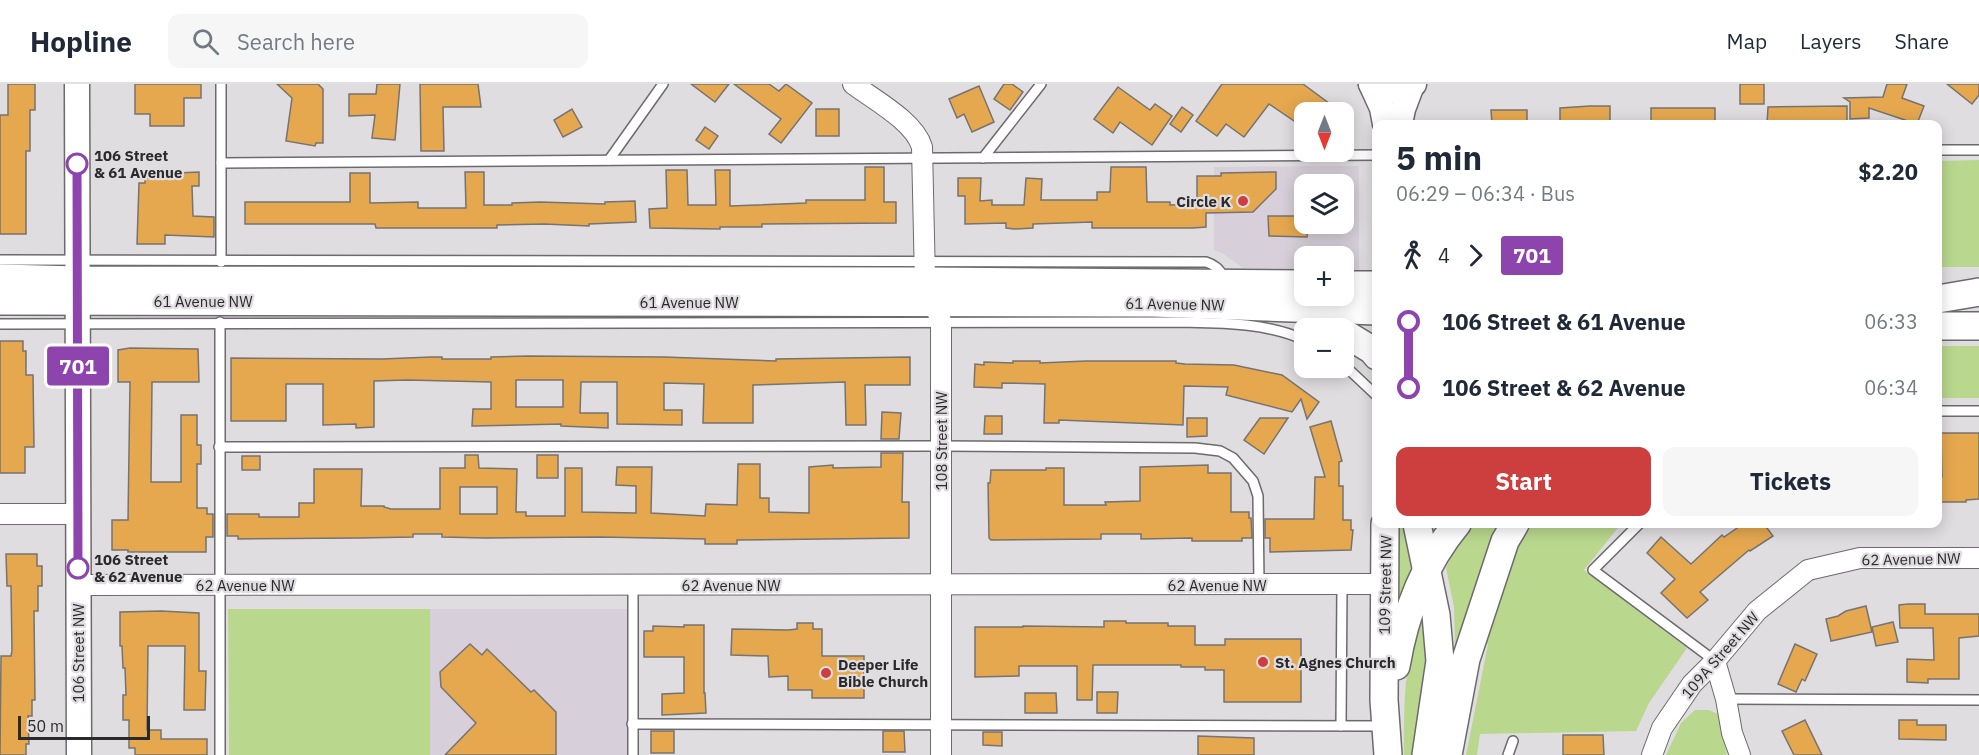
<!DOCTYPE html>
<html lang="en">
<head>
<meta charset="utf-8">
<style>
  :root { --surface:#fff; --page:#f6f6f7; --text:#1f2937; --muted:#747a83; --line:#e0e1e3; --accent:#cd3e3e }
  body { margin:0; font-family:"IBM Plex Sans",sans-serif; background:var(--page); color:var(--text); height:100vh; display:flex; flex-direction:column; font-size:22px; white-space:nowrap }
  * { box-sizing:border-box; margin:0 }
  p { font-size:20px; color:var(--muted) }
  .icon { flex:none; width:33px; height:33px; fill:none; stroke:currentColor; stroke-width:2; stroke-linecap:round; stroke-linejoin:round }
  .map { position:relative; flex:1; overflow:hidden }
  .details { position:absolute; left:1372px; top:36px; width:570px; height:408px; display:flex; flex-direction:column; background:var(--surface); border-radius:12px; box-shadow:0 3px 15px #0003 }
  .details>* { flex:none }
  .badge { padding:0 12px; border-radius:4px; font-size:21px; line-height:39px }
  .needle { width:39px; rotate:180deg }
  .buttons { position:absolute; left:1294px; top:18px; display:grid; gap:12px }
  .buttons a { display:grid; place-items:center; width:60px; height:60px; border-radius:12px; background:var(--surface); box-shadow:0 3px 15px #0003; font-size:30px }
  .scale { position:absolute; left:18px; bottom:15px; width:132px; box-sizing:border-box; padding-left:6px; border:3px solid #2a292b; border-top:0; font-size:16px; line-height:21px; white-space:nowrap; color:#2a292b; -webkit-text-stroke:4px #e0dde1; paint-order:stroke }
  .map>.badge { position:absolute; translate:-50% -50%; box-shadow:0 0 0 3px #fff }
  .legs { display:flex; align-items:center; gap:9px; height:66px; padding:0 24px; font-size:20px }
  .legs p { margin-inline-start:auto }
  .head { display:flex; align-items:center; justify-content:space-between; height:102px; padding:0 24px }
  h1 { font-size:33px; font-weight:800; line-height:45px }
  .primary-button { display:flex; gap:12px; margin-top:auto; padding:12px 24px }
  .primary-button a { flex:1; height:69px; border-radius:12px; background:var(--accent); color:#fff; font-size:24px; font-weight:800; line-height:69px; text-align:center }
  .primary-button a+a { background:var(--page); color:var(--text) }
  ul { padding:0 24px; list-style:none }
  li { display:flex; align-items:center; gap:21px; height:66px; font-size:22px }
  li i { display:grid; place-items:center; width:9px; height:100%; margin:0 8px; background:currentColor }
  li i::after { content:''; width:15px; height:15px; margin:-8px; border:4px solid; border-radius:50%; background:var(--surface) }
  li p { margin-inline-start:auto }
  li:first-child i { background:linear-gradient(#0000 50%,currentColor 0) }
  li:last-child i { background:linear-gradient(currentColor 50%,#0000 0) }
  header { display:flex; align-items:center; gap:36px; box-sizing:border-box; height:84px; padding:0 30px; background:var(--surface); border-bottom:2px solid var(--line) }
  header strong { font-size:28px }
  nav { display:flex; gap:33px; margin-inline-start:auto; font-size:21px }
  .search { width:420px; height:54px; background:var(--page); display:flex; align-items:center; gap:15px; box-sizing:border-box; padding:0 21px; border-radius:12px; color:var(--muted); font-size:22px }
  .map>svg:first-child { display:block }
  .built { fill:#d7cfd9; fill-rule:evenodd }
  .green { fill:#b9d88d }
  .building { fill:#e5a84f; stroke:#767370; stroke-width:1.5; fill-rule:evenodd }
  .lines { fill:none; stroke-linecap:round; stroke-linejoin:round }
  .service-casing { stroke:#6d6a6d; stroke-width:12 }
  .minor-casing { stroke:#6d6a6d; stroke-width:22 }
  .tertiary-casing { stroke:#6d6a6d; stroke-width:27 }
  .secondary-casing { stroke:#6d6a6d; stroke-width:30 }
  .service { stroke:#fff; stroke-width:9 }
  .minor { stroke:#fff; stroke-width:20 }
  .tertiary { stroke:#fff; stroke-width:24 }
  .secondary { stroke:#fff; stroke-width:27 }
  .line-1-casing { stroke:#fff; stroke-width:14 }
  .line-1 { stroke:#8e44ad; stroke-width:9 }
  .stop-1-dot { fill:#fff; stroke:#8e44ad; stroke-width:3 }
  .poi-dot { fill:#cd3e3e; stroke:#e0dde1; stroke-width:2 }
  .labels { text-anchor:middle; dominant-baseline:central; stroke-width:4.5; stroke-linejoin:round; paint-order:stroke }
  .stop-label { font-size:15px; font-weight:bold; fill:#2a292b; stroke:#e0dde1; text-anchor:start }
  .poi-label { font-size:15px; font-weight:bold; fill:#2a292b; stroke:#e0dde1; text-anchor:start }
  .street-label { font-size:15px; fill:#2a292b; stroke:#e0dde1 }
</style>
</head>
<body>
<header>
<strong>Hopline</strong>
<div class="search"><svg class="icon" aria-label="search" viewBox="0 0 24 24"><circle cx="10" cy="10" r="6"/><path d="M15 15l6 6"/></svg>Search here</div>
<nav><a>Map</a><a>Layers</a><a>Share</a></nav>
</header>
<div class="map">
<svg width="1979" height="671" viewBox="0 0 1979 671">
  <rect width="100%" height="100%" fill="#e0dde1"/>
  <g class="built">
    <path d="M1359 82V186L1344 185V172H1305V185L1243 184 1222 169 1214 166V83ZM1305 100H1344V140H1305Z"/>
    <rect x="430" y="525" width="197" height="146"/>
  </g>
  <g class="green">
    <path d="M1979 76V183H1938V77Z"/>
    <rect x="1938" y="262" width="41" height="52"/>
    <path d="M1396 440H1406L1414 483 1393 550Z"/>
    <path d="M1474 440H1501L1460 563 1455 562 1454 523 1446 484 1452 471 1449 469Z"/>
    <path d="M1528 440H1621L1584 486 1687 564 1649 619 1636 647 1480 650 1477 671H1466L1488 560 1484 558 1503 493Z"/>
    <path d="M228 525H430V671H229Z"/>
    <path d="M1424 527 1426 579 1415 671H1404C1404 622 1403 572 1424 527Z"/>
    <path d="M1695 626H1709L1718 630 1727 671H1666L1681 639Z"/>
  </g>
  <g class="building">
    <path d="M8 0H35V26H30V67H26V150H0V31H8Z"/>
    <path d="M135 0H201V14H184V42H150V30H135Z"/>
    <path d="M277 0H318L323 5V59H316L315 62 286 57 292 14Z"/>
    <path d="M377 0H400L395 56 372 54 375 31 349 32V10H376Z"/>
    <path d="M420 0H478L481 23H443L444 67H421Z"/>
    <path d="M691 0H729L715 18Z"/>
    <path d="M734 0H769L779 7 786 0 812 19 781 59 769 50 781 35Z"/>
    <path d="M1004 0H1012L1023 8 1010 26 994 15Z"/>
    <path d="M1222 0H1303L1341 28H1305V34L1300 41 1269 20 1244 53 1226 40 1217 52 1196 37Z"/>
    <rect x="1740" y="0" width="24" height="20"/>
    <path d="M1887 0H1907L1902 14 1924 22 1917 40 1869 24V34L1850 35V18L1844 14 1883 13Z"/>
    <path d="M1947 0H1979V11L1972 20Z"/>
    <path d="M979 2 994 38 972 48 964 30 957 34 949 15Z"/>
    <path d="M1118 3 1150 26 1155 20 1172 32 1152 61 1120 38 1113 49 1094 35Z"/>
    <path d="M1590 22H1610V40H1560V24Z"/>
    <path d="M1847 22V40H1767L1768 23Z"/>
    <path d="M1182 23 1193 31 1181 48 1170 40Z"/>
    <rect x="1651" y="24" width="64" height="16"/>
    <path d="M572 25 582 43 563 53 554 36Z"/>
    <rect x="816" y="25" width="23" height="27"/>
    <path d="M1491 26H1527V40H1492Z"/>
    <path d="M705 43 718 52 709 65 696 56Z"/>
    <path d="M865 83H884V118H896V139L762 140V143H720V145L650 144 649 125 667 124 666 86H687L688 121H716L715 86H730V122L806 119V116H865Z"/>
    <path d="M1111 83H1146L1147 118H1170V121L1197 120V92H1221V89L1276 88V105L1253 128 1206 129V143L1193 144H1092V138L1033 140V144L1014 145 1006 144V139L965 140V112H958V94H981L980 117 992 116V121H1024L1026 94 1042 95 1041 116H1097V108H1110Z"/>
    <path d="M199 88V102H192L193 132 214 133V153L165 151V160H137L139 99H145V94L178 93 177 89Z"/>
    <path d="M465 88H484V121H512V119L540 118 605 120V118L635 117 636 138 589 140V142L544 140 497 141V144H376L375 140H245V118H350V89H370V119L418 118V124H466Z"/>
    <path d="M1268 132H1305V140H1308L1307 153 1269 152Z"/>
    <path d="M0 257H23V267H26V291H33L34 363H25V389H0Z"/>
    <path d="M130 264 198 265 199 298H152L151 398H181V331H197V361H201V380H197V424H207V430H213V453H206V468H128V466H112V436H128L130 298H118V266Z"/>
    <path d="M528 272 664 273 776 277V275L910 273V301H865L866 341H846L845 298 753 301V339H703L704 300 664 299V326H682V341L617 340V298H581L580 329H608V344L561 342V340L472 342 473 325H491V298L407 296 374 297V343L356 344V340L323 341V300H286V337H231V274L382 275 431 273H442V275H491V273ZM516 296H563V323H516Z"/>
    <path d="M1013 277H1040V279L1086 277H1176V279L1185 280 1234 281 1282 291 1319 318 1307 335 1301 315 1292 328 1226 311 1228 303 1184 302 1183 341 1059 336V339H1044L1045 300 1002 299V304L974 303 975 280 984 281V278L1013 279Z"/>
    <path d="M882 328 901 329 899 355H881Z"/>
    <path d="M985 332H1002V350H984Z"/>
    <path d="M1187 334H1207V352L1187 353Z"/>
    <path d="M1260 334H1288L1264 370 1244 356Z"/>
    <path d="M1331 337 1342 377 1339 378V402H1343V436H1351V446H1353L1351 466 1270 468V454H1265V435H1314L1315 393H1325L1310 343Z"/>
    <path d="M1941 349H1979V415L1966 416V418H1938V393H1942Z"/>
    <path d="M881 369H903L902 418H909V454L737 456V460H705V455L600 453 486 454 442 453V450H413V453L359 454 238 455V452H227V430H259V433H299V419H314V385H362L361 422H384V423L391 425H440V384H465V371H478L479 384 517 385 516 428H526V432H565V384H582V428L636 429V402L616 401 617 383H652L651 429 705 432 706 420 737 421 738 380H760V414H769V428L809 429V383L833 381V384L881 383ZM460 403H497V430H460Z"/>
    <rect x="537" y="371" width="21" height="23"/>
    <rect x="242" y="372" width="18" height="14"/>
    <path d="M1208 381V389H1231V428H1249V434H1251L1252 454H1242V457H1192V454L1141 455V450H1101V455L991 456 989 454 988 399H990L991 386H1046V384H1064V421H1106L1105 418 1140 417V383Z"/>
    <path d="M1743 440H1764L1773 452 1750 467 1749 466 1700 508 1708 516 1687 534 1661 509 1675 495 1647 469 1661 453 1691 480 1722 451 1724 453Z"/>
    <path d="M6 470H37V482H42V502H38V527H34L35 616H32V632H28L29 660H26V671H0L1 572H11L12 567 11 502H7Z"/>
    <path d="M1908 520H1925V530H1979V552L1959 554V595H1928V599L1907 598V575L1934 576 1933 544H1900L1899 521Z"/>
    <path d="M1866 522 1872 548 1831 557 1826 535 1838 532 1846 527Z"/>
    <path d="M161 527 199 529V587H206L205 626H184L185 562H148L147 646H161V655H207V671H135V664H129V636H123V611H126L125 584H123L122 562H120V528Z"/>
    <path d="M1104 537H1126V539H1168V542H1195V561H1225V555H1301V618H1224V586H1205V583H1181V581H1093L1092 616H1077V582H1019V592L975 593V543H1023V542L1104 543Z"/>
    <path d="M1893 538 1898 558 1876 562 1872 543Z"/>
    <path d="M797 539H813V545H822V572H864V614H812V606H788V592L769 593 768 572 731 571 732 545 788 546 797 545Z"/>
    <path d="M684 541H704V609H705L706 629 662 631V610L684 609V573H644V547H653V542L684 543Z"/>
    <path d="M470 560 482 571 487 565 531 608 534 606 556 628V671H445L476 639 441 603 440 588Z"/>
    <path d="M1795 560 1817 570 1805 597 1802 595 1796 608 1778 600Z"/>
    <path d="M1097 608H1118L1117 629H1097Z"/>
    <path d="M1025 609H1056L1057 629H1025Z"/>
    <path d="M1805 636 1822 671H1794L1782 647Z"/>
    <path d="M1899 636H1917V641H1946V656L1899 655Z"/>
    <rect x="651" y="647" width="23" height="22"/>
    <path d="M883 647H904L905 668H883Z"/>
    <path d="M983 648H1002V662L983 661Z"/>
    <path d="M1563 651H1603L1604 671H1563Z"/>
    <path d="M1198 652 1254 654V671H1198Z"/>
  </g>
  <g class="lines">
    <defs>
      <g id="service">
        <path d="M1938 66H1979"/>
        <path d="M983 74 1041 0"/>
        <path d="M609 76 663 0"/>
        <path d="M221 79 1377 71"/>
        <path d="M0 176 1206 178C1216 181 1219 186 1225 194"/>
        <path d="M221 178V0"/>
        <path d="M0 240 1177 238C1221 239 1264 238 1305 256"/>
        <path d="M1344 281 1377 312"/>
        <path d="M1938 327H1979"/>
        <path d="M219 363 941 362 1195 364 1220 367 1233 374 1253 397 1258 412 1259 501"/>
        <path d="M1639 440 1593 486 1715 577"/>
        <path d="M1726 615 1979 616"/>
        <path d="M632 640 1383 642"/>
        <path d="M1341 642 1342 500"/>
        <path d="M220 671V238"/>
        <path d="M633 671V500"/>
        <path d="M1508 671 1513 657"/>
      </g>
      <g id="minor">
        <path d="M853 0C874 16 914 37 922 63L925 197 941 237V671"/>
        <path d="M0 430H79"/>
        <path d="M78 501 1385 500"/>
        <path d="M1715 577 1726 615 1732 649 1740 671"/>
        <path d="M1652 671 1662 644 1692 600 1715 577 1757 527 1808 486 1860 474H1979"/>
      </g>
      <g id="tertiary">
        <path d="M77 0 79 671"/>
        <path d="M1371 0C1386 7 1399 10 1414 0"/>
        <path d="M1371 0 1382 24 1385 40"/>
        <path d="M1400 40 1403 25 1412 1"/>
      </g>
      <g id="secondary">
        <path d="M0 194 78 196 925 197 1305 200"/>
        <path d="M1344 201H1377"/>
        <path d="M1938 215 1979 208"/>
        <path d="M0 217 1153 219 1377 227"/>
        <path d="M1938 242H1979"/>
        <path d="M1344 249 1372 266 1377 272"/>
        <path d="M1385 440 1384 616 1388 671"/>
        <path d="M1417 440 1436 531 1440 577 1426 671"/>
        <path d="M1396 582C1405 529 1423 481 1457 440"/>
        <path d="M1448 671 1466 575 1505 457 1515 440"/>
      </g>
    </defs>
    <use href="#service" class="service-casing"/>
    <use href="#minor" class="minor-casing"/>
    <use href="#tertiary" class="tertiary-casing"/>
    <use href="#secondary" class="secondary-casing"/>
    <use href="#service" class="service"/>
    <use href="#minor" class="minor"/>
    <use href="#tertiary" class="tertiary"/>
    <use href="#secondary" class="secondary"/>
  </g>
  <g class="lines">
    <defs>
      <path id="line-1" d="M77 80 78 484"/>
    </defs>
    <use href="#line-1" class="line-1-casing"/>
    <use href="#line-1" class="line-1"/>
  </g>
  <g class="stop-1-dot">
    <circle cx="77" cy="80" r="10"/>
    <circle cx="78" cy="484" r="10"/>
  </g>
  <g class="poi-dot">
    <circle cx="1243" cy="117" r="6"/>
    <circle cx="1263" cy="578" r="6"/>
    <circle cx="826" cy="589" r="6"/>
  </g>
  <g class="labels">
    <g class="stop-label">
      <text x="94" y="71">106 Street<tspan x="94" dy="17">&amp; 61 Avenue</tspan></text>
      <text x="94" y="475">106 Street<tspan x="94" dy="17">&amp; 62 Avenue</tspan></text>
    </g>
    <g class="poi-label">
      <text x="1231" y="117" text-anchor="end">Circle K</text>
      <text x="1275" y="578">St. Agnes Church</text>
      <text x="838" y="580">Deeper Life<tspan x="838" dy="17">Bible Church</tspan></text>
    </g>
    <g class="street-label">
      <text x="203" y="217">61 Avenue NW</text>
      <text x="689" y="218">61 Avenue NW</text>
      <text transform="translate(1175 220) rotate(1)">61 Avenue NW</text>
      <text transform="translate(941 357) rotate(-90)">108 Street NW</text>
      <text transform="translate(1911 475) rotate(-1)">62 Avenue NW</text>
      <text x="245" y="501">62 Avenue NW</text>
      <text x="731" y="501">62 Avenue NW</text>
      <text x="1217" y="501">62 Avenue NW</text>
      <text transform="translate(1385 501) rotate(-89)">109 Street NW</text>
      <text transform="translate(78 569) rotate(-90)">106 Street NW</text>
      <text transform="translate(1720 571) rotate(-49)">109A Street NW</text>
    </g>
  </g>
</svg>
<div class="buttons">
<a><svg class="needle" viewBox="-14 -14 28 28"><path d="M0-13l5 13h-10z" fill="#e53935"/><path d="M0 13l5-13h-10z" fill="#747a83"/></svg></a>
<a><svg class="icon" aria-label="layers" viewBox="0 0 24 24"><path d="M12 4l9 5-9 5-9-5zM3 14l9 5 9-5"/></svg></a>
<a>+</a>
<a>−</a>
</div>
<div class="scale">50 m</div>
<b class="badge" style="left:78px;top:282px;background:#8e44ad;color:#fff">701</b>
<section class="details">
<div class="head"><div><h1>5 min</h1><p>06:29 – 06:34 · Bus</p></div><b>$2.20</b></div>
<div class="legs"><svg class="icon" aria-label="walk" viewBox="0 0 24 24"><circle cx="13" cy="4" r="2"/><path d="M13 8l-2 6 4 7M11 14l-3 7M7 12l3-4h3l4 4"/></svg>4<svg class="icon" aria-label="forward" viewBox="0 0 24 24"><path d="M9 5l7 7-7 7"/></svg><b class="badge" style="background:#8e44ad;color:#fff">701</b></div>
<ul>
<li><i style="color:#8e44ad"></i><b>106 Street &amp; 61 Avenue</b><p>06:33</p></li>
<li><i style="color:#8e44ad"></i><b>106 Street &amp; 62 Avenue</b><p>06:34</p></li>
</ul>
<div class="primary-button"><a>Start</a><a>Tickets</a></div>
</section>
</div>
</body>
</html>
